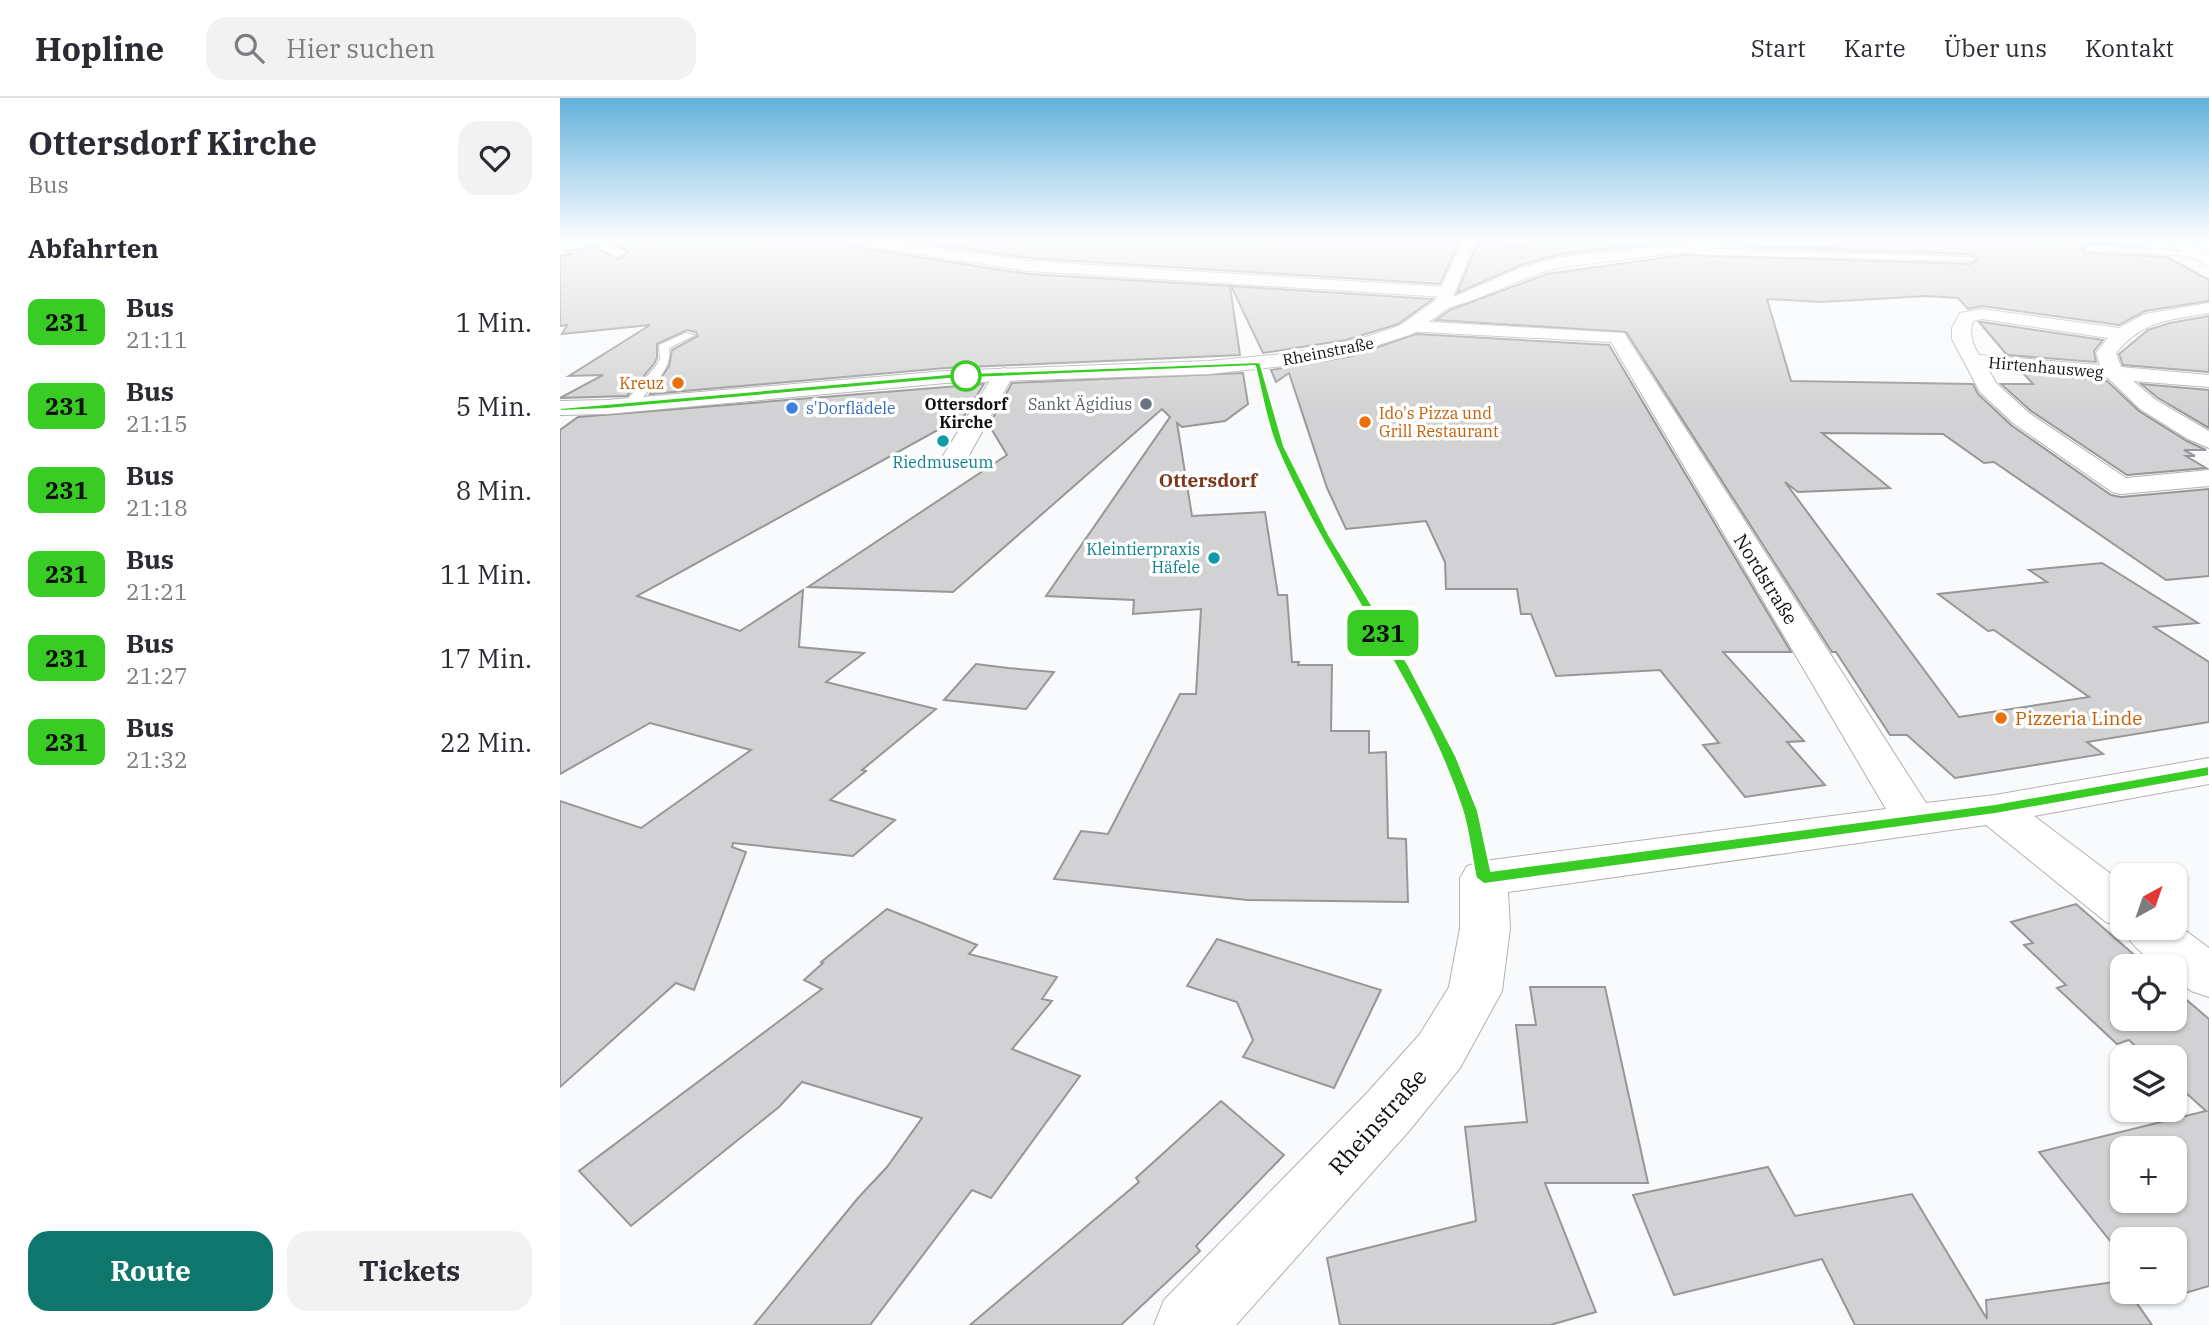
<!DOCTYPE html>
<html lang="de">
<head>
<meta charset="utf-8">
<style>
  :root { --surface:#fff; --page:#f2f2f3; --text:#2b2b33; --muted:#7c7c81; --line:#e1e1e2; --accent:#0f766e }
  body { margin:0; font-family:"IBM Plex Serif",serif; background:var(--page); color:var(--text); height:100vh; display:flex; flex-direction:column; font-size:26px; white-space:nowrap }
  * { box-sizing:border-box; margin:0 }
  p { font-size:23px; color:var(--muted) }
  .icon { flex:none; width:38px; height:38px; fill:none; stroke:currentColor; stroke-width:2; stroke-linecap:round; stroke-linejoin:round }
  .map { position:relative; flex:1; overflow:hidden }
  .sheet { display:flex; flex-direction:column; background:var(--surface); width:560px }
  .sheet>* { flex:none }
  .badge { padding:0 14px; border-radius:10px; font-size:24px; line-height:46px }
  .needle { width:46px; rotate:40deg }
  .fabs { position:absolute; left:1550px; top:765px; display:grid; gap:14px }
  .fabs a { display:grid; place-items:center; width:77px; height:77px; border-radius:14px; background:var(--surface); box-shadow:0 2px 5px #0004; font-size:35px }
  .map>.badge { position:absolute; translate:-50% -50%; box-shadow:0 0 0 4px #fff }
  h2 { padding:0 28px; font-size:26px; line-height:63px }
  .round { display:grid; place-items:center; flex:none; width:74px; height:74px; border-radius:21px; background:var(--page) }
  .summary { display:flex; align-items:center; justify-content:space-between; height:119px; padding:0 28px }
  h1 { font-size:33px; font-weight:700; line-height:52px }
  .button { display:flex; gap:14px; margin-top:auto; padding:14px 28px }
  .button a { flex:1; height:80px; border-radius:21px; background:var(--accent); color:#fff; font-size:28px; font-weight:700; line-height:80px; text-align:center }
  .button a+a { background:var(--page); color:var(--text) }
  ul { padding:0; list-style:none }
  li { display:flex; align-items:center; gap:21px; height:84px; padding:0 28px }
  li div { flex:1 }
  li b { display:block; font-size:26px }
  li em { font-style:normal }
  li .badge { min-width:77px; font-weight:700; text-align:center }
  header { display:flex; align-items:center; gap:42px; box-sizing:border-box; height:98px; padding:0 35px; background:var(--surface); border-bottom:2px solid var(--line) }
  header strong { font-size:33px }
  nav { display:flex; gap:38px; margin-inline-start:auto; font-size:24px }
  .search { width:490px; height:63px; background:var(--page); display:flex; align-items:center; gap:18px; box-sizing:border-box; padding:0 24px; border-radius:21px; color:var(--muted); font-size:26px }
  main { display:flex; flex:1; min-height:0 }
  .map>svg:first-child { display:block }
  .building { fill:#d2d1d3; stroke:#979698; stroke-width:2; fill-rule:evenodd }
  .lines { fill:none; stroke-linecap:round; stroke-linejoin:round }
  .lane-casing { stroke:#b0b2b3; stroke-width:2 }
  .street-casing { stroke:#b0b2b3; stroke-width:2 }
  .secondary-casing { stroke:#b0b2b3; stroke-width:2 }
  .lane { fill:#fff; fill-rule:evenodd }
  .street { fill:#fff; fill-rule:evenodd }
  .secondary { fill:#fff; fill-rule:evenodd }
  .line { fill:#38cc25; stroke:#fff; stroke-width:2 }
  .stop-dot { fill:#fff; stroke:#38cc25; stroke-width:3.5 }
  .food-dot { fill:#e8710a; stroke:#fff; stroke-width:2.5 }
  .worship-dot { fill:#6b7280; stroke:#fff; stroke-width:2.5 }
  .shop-dot { fill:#3f7fe0; stroke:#fff; stroke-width:2.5 }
  .culture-dot { fill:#0f9aa8; stroke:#fff; stroke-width:2.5 }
  .labels { text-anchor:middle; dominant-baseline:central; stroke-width:7; stroke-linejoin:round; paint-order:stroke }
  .far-street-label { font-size:16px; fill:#0f1011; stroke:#fff }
  .far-food-label { font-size:16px; fill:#c56008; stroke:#fff; text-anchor:end }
  .far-stop-label { font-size:16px; font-weight:bold; fill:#0f1011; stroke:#fff }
  .far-worship-label { font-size:16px; fill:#5b616d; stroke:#fff; text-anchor:end }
  .far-shop-label { font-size:16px; fill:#366cbe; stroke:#fff; text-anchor:start }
  .far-culture-label { font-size:16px; fill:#0d838f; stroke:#fff }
  .far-quarter-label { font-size:19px; font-weight:bold; fill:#7c3920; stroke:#fff }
  .street-label { font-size:19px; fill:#0f1011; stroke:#fff }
  .food-label { font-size:19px; fill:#c56008; stroke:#fff; text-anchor:start }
  .near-street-label { font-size:23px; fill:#0f1011; stroke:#fff }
</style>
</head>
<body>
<header>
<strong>Hopline</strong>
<div class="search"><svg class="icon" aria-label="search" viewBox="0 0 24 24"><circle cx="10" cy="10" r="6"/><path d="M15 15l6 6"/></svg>Hier suchen</div>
<nav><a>Start</a><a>Karte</a><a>Über uns</a><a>Kontakt</a></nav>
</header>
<main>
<section class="sheet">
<div class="summary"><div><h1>Ottersdorf Kirche</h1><p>Bus</p></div><a class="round"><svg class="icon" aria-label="heart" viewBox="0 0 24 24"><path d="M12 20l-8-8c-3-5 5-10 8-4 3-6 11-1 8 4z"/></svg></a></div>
<h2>Abfahrten</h2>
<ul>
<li><span class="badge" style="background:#38cc25;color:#111">231</span><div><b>Bus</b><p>21:11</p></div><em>1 Min.</em></li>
<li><span class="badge" style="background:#38cc25;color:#111">231</span><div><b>Bus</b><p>21:15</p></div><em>5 Min.</em></li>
<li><span class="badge" style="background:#38cc25;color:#111">231</span><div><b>Bus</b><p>21:18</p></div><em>8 Min.</em></li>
<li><span class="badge" style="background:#38cc25;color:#111">231</span><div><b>Bus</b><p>21:21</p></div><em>11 Min.</em></li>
<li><span class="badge" style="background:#38cc25;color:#111">231</span><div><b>Bus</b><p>21:27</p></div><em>17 Min.</em></li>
<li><span class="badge" style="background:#38cc25;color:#111">231</span><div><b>Bus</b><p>21:32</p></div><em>22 Min.</em></li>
</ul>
<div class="button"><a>Route</a><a>Tickets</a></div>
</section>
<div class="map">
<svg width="1649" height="1227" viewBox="0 0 1649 1227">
  <rect width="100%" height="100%" fill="#f8fafc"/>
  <g class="building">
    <path d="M90 141H280L289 148 468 176 670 188 680 257 386 270 90 296 109 268 112 252 138 238 136 234 127 232 97 246V260L94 266 67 298 0 300 43 277 9 278 90 227 2 236 7 227 0 228V158L12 156 6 153 32 149 60 161 68 154 55 146Z"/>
    <path d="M337 141H807L899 144 880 186 468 160Z"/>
    <path d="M970 141H1136L1001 156 961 167 897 195 918 145 970 146Z"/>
    <path d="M1267 141 1467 144 1464 142 1582 147 1585 149 1528 145 1522 152 1525 155 1607 159 1649 182V203L1585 213 1559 227 1422 208 1408 211 1398 200 1367 198 1261 204 1207 201 1231 283 1413 286 1418 296 1451 327 1551 397 1561 399 1649 391V478L1606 482 1434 364 1424 365 1383 336 1262 335 1330 390 1238 394 1225 384 1399 619 1529 599 1434 532 1428 533 1378 496 1487 484 1469 472 1542 465 1638 525 1594 529 1649 564V624L1527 644 1543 656 1395 680 1347 637H1330L1276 554H1272L1066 234 876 222 890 212 987 176 1122 157 1411 166 1417 162 1411 156 1186 149H1276Z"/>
    <path d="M671 188 873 201 838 226 786 242 703 255Z"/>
    <path d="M1649 218V274L1563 267 1559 256 1588 232 1610 225Z"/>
    <path d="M1419 224H1422L1543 242 1534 253 1536 264 1447 257Z"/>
    <path d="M856 236 1049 247 1231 554H1163L1244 643 1227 644 1265 687 1185 699 1143 647 1159 645 1100 572 996 578 971 516H961L957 491H886L885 464 866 423 786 431 767 390 729 275 716 284 711 272 792 258Z"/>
    <path d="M683 275 688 306 665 323 622 329 617 325 632 418 705 414 718 497H727L732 564H739L738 567H772L771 633H809V655L826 654 828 740 846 741 848 804 687 802 494 781 521 733 548 736 620 596H636L641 511 573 516 574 502 486 498 610 319 602 311 393 494 248 489 447 357 429 327 452 285Z"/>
    <path d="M1463 275 1547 283 1579 313 1627 343 1646 352H1624L1635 358H1626L1646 370 1567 377 1471 313 1441 286H1473Z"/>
    <path d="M424 286 405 317 77 498 180 533 243 492 239 549 304 555 266 584 376 611 302 672 306 673 270 702 335 722 293 758 173 745 172 749 186 754 134 892 116 885 0 989V703L81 730 191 652 90 625 0 676V332L18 319Z"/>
    <path d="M1581 286 1649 292V330L1598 300Z"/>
    <path d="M416 566 448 570 494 574 466 611 384 602Z"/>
    <path d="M1516 806 1587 868H1563V920H1615V892L1649 921V1188L1598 1203 1590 1194H1615V1141H1563V1159L1479 1054 1646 1013 1615 985V959H1587L1569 942 1557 946 1497 890 1506 887 1464 847 1473 845 1451 824ZM1563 1050H1615V1102H1563Z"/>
    <path d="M327 811 417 847 409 856 497 879 482 901 492 903 452 951 520 978 431 1100 412 1092 310 1227H194L298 1100 327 1069 362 1020 242 984 219 1009 71 1128 19 1073 262 891 244 882 263 865 261 864Z"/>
    <path d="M657 841 821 892 774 990 683 959 693 942 677 904 627 888Z"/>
    <path d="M970 889H1045L1088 1085H985L1036 1214 990 1227H780L767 1160 916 1123 905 1029 967 1024 956 927H976Z"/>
    <path d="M661 1003 724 1057 636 1148 640 1153 561 1227H410L579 1084 576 1080Z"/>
    <path d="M1208 1069 1235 1118 1352 1096 1427 1221 1426 1202 1562 1183 1563 1194H1569L1592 1227H1295L1262 1161 1114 1197 1073 1097Z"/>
  </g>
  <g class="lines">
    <defs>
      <g id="lane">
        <path d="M1528 148 1634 154 1638 156 1634 158 1525 152Z"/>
        <path d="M1106 149 1411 159 1415 161 1411 163 1151 157 1109 153Z"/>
        <path d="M126 235 135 237 109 250C113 273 87 293 73 310H65V304L96 268 100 261 99 247Z"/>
      </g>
      <g id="street">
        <path d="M22 141H41L66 155 59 159 54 158Z"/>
        <path d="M282 141H318L468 163 886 189 894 194 886 199 468 173 289 145Z"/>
        <path d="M1160 141H1204L1197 145 1002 169C960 178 924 202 882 211L873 206 876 202 896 198 962 169 1002 159Z"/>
        <path d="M1600 141H1618L1649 158V169Z"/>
        <path d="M1649 205V215C1609 222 1583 222 1556 255L1561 269 1649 277V289L1573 283 1596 302 1649 333V350L1628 341 1580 311 1548 280 1427 269 1436 285 1469 315 1566 380 1649 372V388L1561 396 1552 394 1453 325 1420 294 1392 241V230L1400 215 1422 211 1559 230 1585 216ZM1422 221 1548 240 1536 255 1540 267 1419 257C1412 245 1409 236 1413 223Z"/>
        <path d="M852 223 1064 235 1366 705 1435 697 1649 660V686L1474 718 1563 785V830H1615V825L1649 850V899L1631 893 1615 880V868C1592 868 1573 850 1562 830L1563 829 1546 824 1426 727 948 794 950 830 942 893 900 970 849 1033 676 1227H594L604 1202 807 995 860 936 889 889 900 830V780L907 768 924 763 1326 711 1051 244 845 233 843 229 845 225Z"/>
        <path d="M444 270 451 272 454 276 407 361 403 366 394 369 385 366 381 361 434 276 437 272Z"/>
      </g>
      <path id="secondary" d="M903 141H917L888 210 852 236 791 256 724 268 649 276 386 285 47 316 0 317V303L47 302 386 273 649 263 724 256 787 245 839 228 875 203Z"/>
    </defs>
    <use href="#lane" class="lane-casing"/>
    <use href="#street" class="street-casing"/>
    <use href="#secondary" class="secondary-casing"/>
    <use href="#lane" class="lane"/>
    <use href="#street" class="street"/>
    <use href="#secondary" class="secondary"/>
  </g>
  <linearGradient id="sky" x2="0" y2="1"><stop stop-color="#63b1dd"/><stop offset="0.45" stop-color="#fcfdfe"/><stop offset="1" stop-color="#fcfdfe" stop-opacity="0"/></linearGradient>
  <rect width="1649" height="313" fill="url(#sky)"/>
  <path class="line" d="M700 264 724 348 769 437 849 568 896 658 918 713 931 773 1435 706 1649 668V678L1435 716 924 786 916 780C911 757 909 733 902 711 860 582 770 475 717 350 706 325 702 295 695 268L388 281 47 311 0 313V310L388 276Z"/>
  <circle class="stop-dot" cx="406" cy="278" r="14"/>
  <g class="food-dot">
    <circle cx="118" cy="285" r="7"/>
    <circle cx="805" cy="324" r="7"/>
    <circle cx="1441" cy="620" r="7"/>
  </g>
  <circle class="worship-dot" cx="586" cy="306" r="7"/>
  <circle class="shop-dot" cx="232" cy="310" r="7"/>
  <g class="culture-dot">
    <circle cx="383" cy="343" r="7"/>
    <circle cx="654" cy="460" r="7"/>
  </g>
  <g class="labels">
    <g class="far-street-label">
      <text transform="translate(768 253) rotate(-11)">Rheinstraße</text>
      <text transform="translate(1486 269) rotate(5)">Hirtenhausweg</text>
    </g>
    <g class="far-food-label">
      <text x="104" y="285">Kreuz</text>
      <text x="819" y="315" text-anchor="start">Ido's Pizza und<tspan x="819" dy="18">Grill Restaurant</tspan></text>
    </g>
    <g class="far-stop-label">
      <text x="406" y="306">Ottersdorf<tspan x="406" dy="18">Kirche</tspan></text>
    </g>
    <g class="far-worship-label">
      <text x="572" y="306">Sankt Ägidius</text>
    </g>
    <g class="far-shop-label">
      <text x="246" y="310">s'Dorflädele</text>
    </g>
    <g class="far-culture-label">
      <text x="383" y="364">Riedmuseum</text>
      <text x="640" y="451" text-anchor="end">Kleintierpraxis<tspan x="640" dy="18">Häfele</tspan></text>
    </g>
    <g class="far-quarter-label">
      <text x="648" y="382">Ottersdorf</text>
    </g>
    <g class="street-label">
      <text transform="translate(1206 481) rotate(58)">Nordstraße</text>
    </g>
    <g class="food-label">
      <text x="1455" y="620">Pizzeria Linde</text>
    </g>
    <g class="near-street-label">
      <text transform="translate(817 1023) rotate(-48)">Rheinstraße</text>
    </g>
  </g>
</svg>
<div class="fabs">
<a><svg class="needle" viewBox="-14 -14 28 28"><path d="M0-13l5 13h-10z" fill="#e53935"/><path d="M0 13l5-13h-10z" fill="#7c7c81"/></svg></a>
<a><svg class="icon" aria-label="locate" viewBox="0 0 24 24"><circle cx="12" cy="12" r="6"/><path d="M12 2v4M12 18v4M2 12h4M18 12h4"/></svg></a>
<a><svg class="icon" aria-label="layers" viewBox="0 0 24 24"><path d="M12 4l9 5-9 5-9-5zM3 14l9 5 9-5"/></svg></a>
<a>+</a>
<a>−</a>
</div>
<b class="badge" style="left:823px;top:535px;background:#38cc25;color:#111">231</b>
</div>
</main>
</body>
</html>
